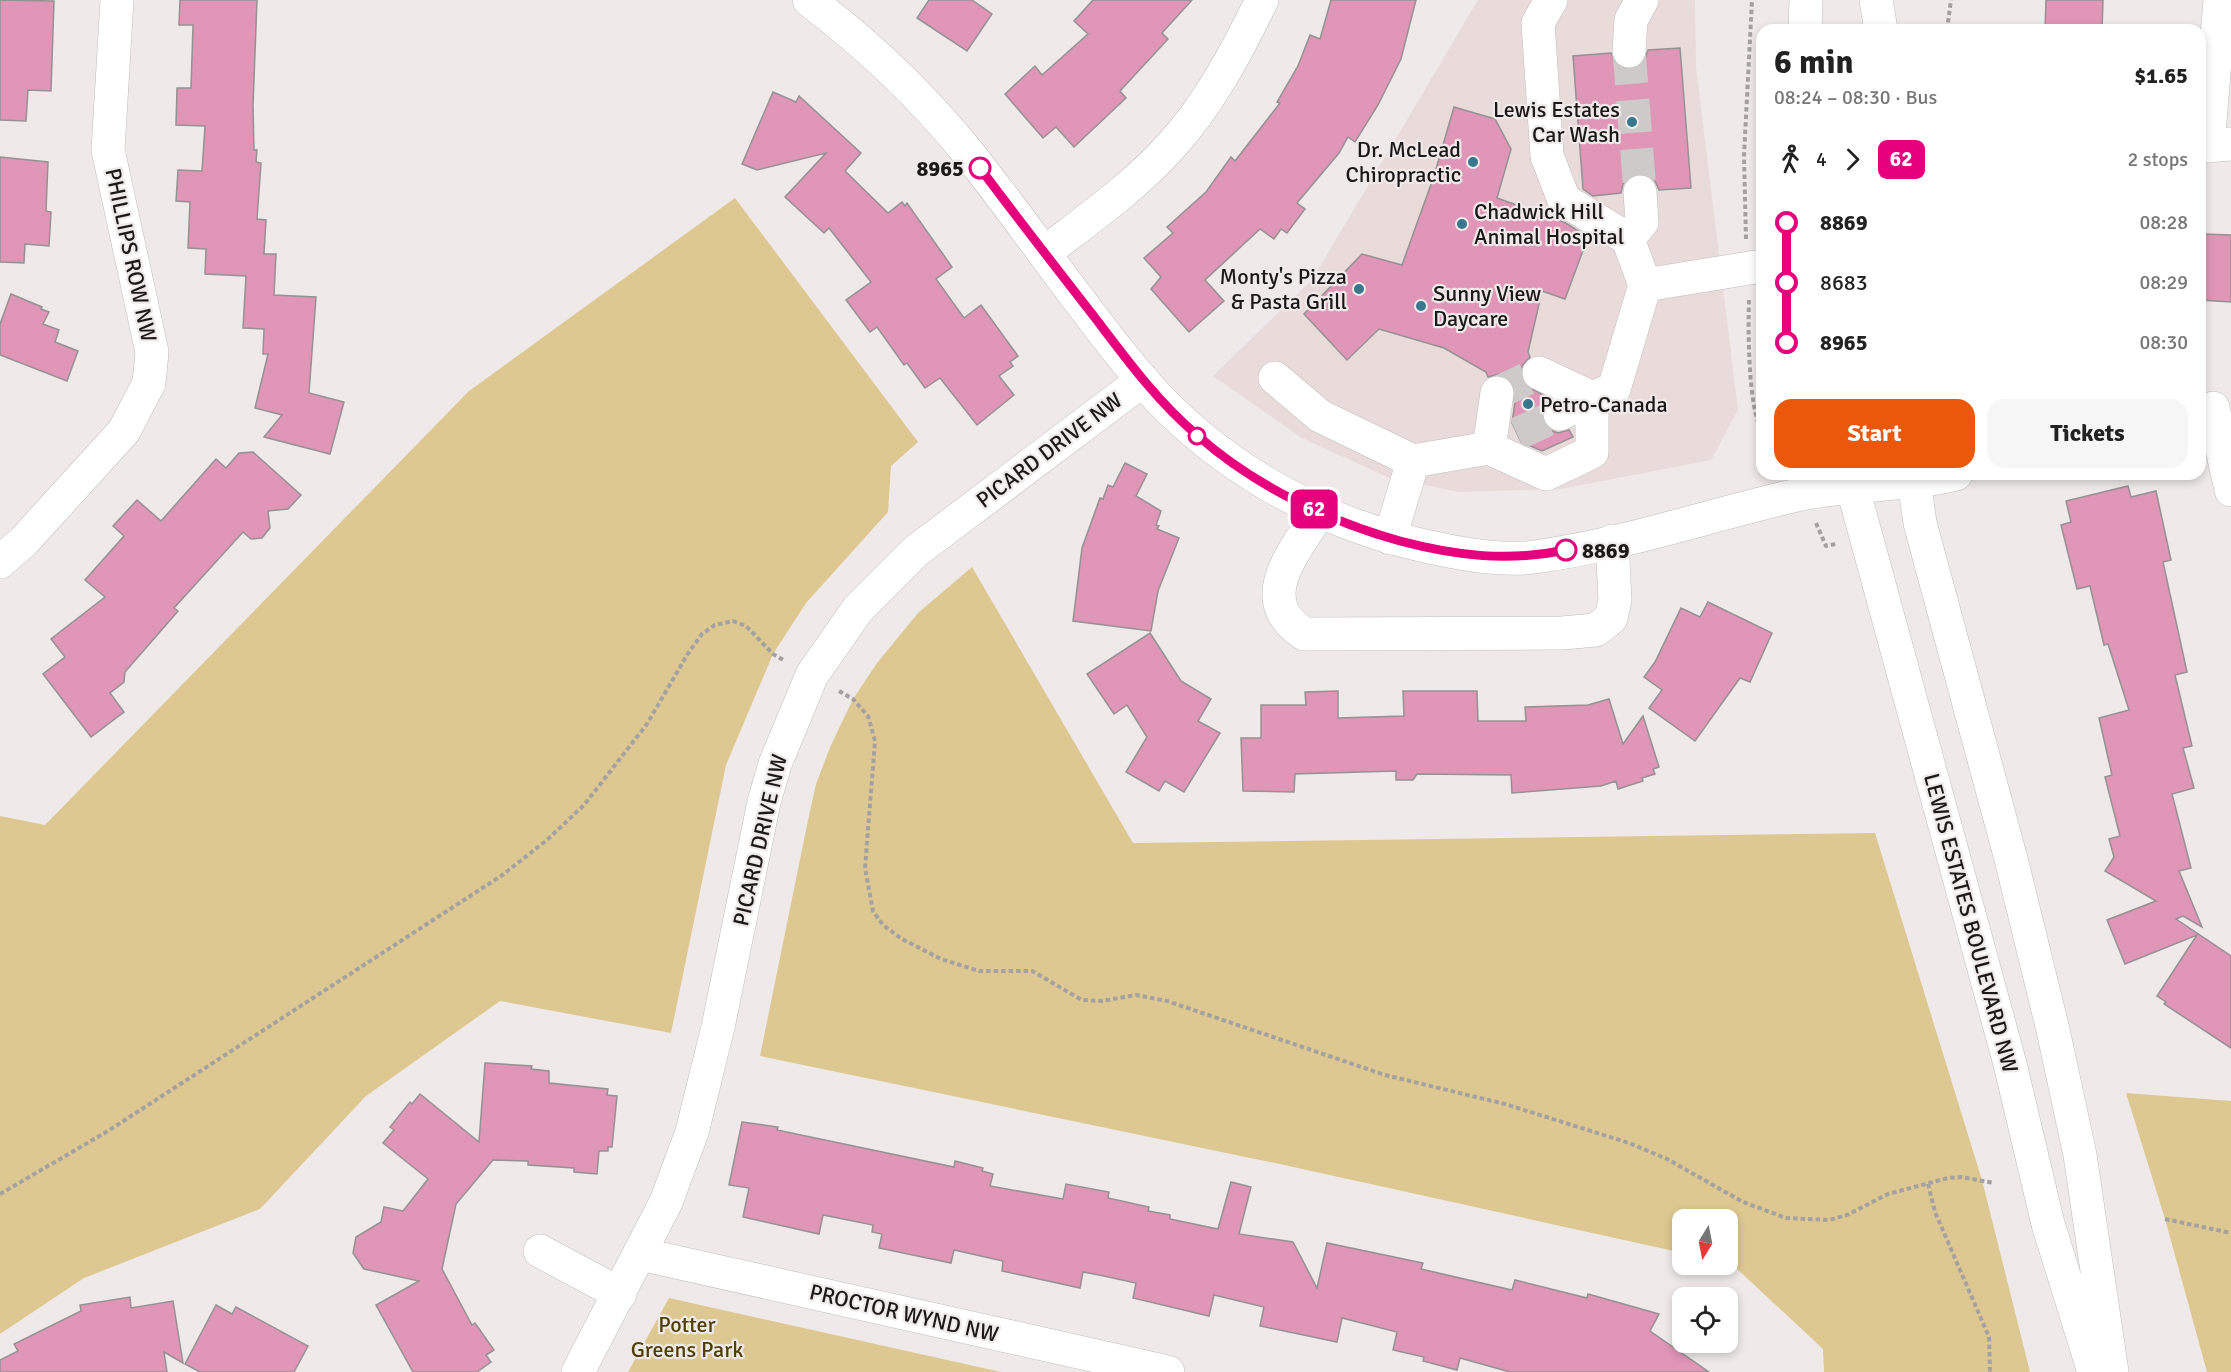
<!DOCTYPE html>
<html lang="en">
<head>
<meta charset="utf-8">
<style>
  :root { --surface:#fff; --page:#f6f6f6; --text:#222; --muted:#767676; --accent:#ea580c }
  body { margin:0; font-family:Signika,sans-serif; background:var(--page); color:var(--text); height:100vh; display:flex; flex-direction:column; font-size:22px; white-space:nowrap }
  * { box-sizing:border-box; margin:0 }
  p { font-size:20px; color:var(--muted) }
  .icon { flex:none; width:33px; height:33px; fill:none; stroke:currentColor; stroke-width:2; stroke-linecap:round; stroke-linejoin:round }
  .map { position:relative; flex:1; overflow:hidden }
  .sheet { position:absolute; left:1756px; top:24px; width:450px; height:456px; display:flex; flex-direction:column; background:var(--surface); border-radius:18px; box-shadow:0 3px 9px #0003 }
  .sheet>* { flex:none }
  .badge { padding:0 12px; border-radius:9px; font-size:21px; line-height:39px }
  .needle { width:39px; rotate:190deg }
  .controls { position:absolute; left:1672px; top:1209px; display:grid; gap:12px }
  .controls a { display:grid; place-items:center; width:66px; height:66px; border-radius:12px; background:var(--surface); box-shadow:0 3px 9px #0003; font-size:30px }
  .map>.badge { position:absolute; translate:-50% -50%; box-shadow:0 0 0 3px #fff }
  .legs { display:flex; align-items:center; gap:9px; height:66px; padding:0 18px; font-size:20px }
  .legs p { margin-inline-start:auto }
  .overview { display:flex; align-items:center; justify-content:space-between; height:102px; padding:0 18px }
  h1 { font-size:33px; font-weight:700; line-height:45px }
  .action { display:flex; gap:12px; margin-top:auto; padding:12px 18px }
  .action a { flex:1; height:69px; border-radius:18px; background:var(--accent); color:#fff; font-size:24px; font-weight:700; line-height:69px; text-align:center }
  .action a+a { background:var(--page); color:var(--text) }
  ul { padding:0 18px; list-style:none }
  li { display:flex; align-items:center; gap:21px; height:60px; font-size:22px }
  li i { display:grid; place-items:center; width:9px; height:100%; margin:0 8px; background:currentColor }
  li i::after { content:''; width:15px; height:15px; margin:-8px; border:4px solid; border-radius:50%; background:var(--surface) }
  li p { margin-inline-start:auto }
  li:first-child i { background:linear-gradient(#0000 50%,currentColor 0) }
  li:last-child i { background:linear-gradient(currentColor 50%,#0000 0) }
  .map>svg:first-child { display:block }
  .built { fill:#e9dbd9 }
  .green { fill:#dec891 }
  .building { fill:#df96b7; stroke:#969193; stroke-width:1.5 }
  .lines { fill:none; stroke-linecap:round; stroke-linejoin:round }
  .minor-tunnel { stroke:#cfcaca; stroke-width:33; stroke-dasharray:33 16; stroke-linecap:butt }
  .minor-casing { stroke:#c1bcbc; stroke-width:34 }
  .major-casing { stroke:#c1bcbc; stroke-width:34 }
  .path { stroke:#a5a1a1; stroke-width:4; stroke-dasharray:4.5 3; stroke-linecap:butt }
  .minor { stroke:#fff; stroke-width:33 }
  .major { stroke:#fff; stroke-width:33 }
  .line-1-casing { stroke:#fff; stroke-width:14 }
  .line-1 { stroke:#e6007e; stroke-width:9 }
  .poi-dot { fill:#38778c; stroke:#efeae9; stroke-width:2 }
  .stop-1-dot { fill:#fff; stroke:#e6007e; stroke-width:3 }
  .labels { text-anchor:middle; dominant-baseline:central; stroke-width:4.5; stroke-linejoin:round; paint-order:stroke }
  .poi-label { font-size:22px; fill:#1a1818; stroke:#efeae9; text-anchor:end }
  .stop-label { font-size:22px; font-weight:bold; fill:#1a1818; stroke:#efeae9; text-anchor:end }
  .street-label { font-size:22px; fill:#1a1818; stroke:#efeae9 }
  .park-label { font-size:22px; fill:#503d00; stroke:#efeae9 }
</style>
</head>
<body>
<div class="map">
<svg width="2231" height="1372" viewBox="0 0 2231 1372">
  <rect width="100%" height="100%" fill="#efeae9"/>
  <path class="built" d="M1478 0H1695L1696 67 1738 410 1711 460 1561 489 1459 492 1387 477 1302 438 1213 376 1312 280Z"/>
  <g class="green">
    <path d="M735 198 918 442 891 466 888 512 806 603 773 654 726 765 671 1033 500 1001 366 1096 260 1209 84 1278 0 1334V816L45 825 469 391Z"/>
    <path d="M972 567 1133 843 1875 833 1982 1180 2030 1372H1824L1823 1349 1735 1267 1728 1264V1220H1683V1253L1275 1163 760 1056 807 825 816 784 831 745 853 699 877 663 918 613Z"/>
    <path d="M2126 1093 2231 1101V1372H2207L2165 1219Z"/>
    <path d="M669 1298 1001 1372H628Z"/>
  </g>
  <g class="building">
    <path d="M0 0 54 1 51 91 28 90 26 121 0 120Z"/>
    <path d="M180 0H257L253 106 254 150H257L256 162 261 163 257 219 266 220 264 254H276L274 295 316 297 309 393 344 402 330 454 264 437 282 415 255 408 268 354H263L264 329 243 328 246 276 205 274 206 249 188 248 190 202 176 201 178 170 202 171 205 126 176 125 177 88H191L193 25H179Z"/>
    <path d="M929 0H972L992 14 967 51 917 18Z"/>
    <path d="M1093 0H1192L1162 33 1168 39 1120 91 1126 98 1074 147 1056 127 1043 138 1005 94 1035 66 1042 75 1088 34 1074 21Z"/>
    <path d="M1331 0H1416L1401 59 1378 105 1355 142 1348 137 1339 153 1297 203 1305 209 1287 233 1281 229 1274 239 1260 229 1205 280 1224 301 1189 332 1151 289 1161 277 1144 258 1173 233 1167 227 1206 192 1231 157 1235 161 1280 103 1277 102 1298 66 1310 35 1320 39Z"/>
    <path d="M2046 0H2103L2102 30H2045Z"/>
    <path d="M1680 48 1691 188 1659 190 1655 181 1649 176 1639 173 1629 177 1623 184 1621 193 1593 196 1583 189 1573 56 1611 53 1618 66 1628 70 1638 67 1644 62 1648 50Z"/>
    <path d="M773 92 796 102 799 96 861 153 845 171 888 213 902 202 905 206 907 203 952 267 936 279 964 318 981 305 1018 356 1010 362 1013 366 999 376 1014 395 977 425 940 378 925 388 907 363 904 365 877 327 870 332 846 300 871 282 829 228 824 233 785 197 826 153 757 170 742 164Z"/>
    <path d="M1454 107 1495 119 1511 149 1497 198 1564 222 1588 237 1565 299 1542 291 1528 352 1530 357 1522 366 1520 375 1524 384 1550 399 1541 412 1544 423 1550 430 1558 433 1569 430 1573 437 1542 451 1521 442 1512 423 1516 395 1514 386 1508 378 1499 374 1488 377 1486 372 1444 348 1379 329 1347 360 1304 314 1362 254 1402 265 1434 176Z"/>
    <path d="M0 157 48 162 46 211 51 212 49 246 25 244 24 263 0 262Z"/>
    <path d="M2203 234 2231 235V302L2200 300Z"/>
    <path d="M11 294 42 307 41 309 49 312 43 324 59 330 55 342 78 351 67 381 0 355V324Z"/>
    <path d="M253 452 301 495 288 509 268 511 270 528 262 538 251 539 243 532 174 608 178 611 125 672 124 682 110 693 124 712 91 737 43 674 65 657 51 639 105 597 85 580 124 536 113 526 137 500 161 521 216 459 226 468 239 453Z"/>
    <path d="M1125 463 1147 474 1136 496 1161 511 1156 525 1159 526 1157 529 1179 538 1158 591 1151 631 1073 621 1082 548 1100 498 1103 499 1108 485 1113 487Z"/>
    <path d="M2128 486 2131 497 2156 491 2171 560 2163 562 2187 672 2175 675 2192 746 2183 748 2194 788 2172 794 2191 868 2179 871 2202 927 2183 916 2176 919 2231 956V1048L2164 1004 2166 1002 2157 996 2197 935 2125 964 2107 920 2156 901 2105 871 2114 857 2109 839 2120 836 2105 777 2112 775 2099 718 2129 710 2108 644 2104 645 2090 586 2077 589 2061 525 2071 522 2066 501Z"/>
    <path d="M1708 602 1772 633 1750 682 1740 678 1695 741 1649 708 1662 690 1644 677 1655 662 1681 608 1700 617Z"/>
    <path d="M1150 633 1181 681 1211 699 1198 721 1220 733 1184 792 1165 781 1159 791 1126 772 1147 737 1127 705 1114 714 1087 674Z"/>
    <path d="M1338 691V718L1404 716 1403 691H1477L1478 721H1526L1525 707 1588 705 1609 699 1623 744 1643 716 1659 767 1653 769 1655 774 1642 778 1643 781 1618 789 1616 781 1601 786 1512 793 1511 775 1417 774 1413 780H1396V771L1295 774 1294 792 1243 791 1241 738H1261V705H1306L1305 692Z"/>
    <path d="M485 1063 532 1066 531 1069 549 1071V1083L608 1089 607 1095 617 1096 612 1147H608V1151H599L597 1174 574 1172V1168L528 1165V1161L493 1160 456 1204 442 1269 472 1325 475 1323 494 1350 486 1355 491 1362 477 1372H413L376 1305 419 1281 364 1269 353 1253 356 1237 381 1222 384 1207 403 1211 428 1179 383 1143 394 1130 390 1127 410 1102 412 1104 420 1094 479 1142Z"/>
    <path d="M742 1122 778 1127 777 1130 954 1167 955 1161 983 1168 982 1171 993 1174 990 1186 1063 1199 1066 1184 1109 1192 1108 1198 1149 1207 1148 1211 1170 1215V1219L1218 1229 1231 1182 1251 1187 1239 1234 1293 1242 1317 1288 1327 1243 1423 1263 1421 1269 1512 1290 1515 1280 1587 1298 1588 1294 1659 1314 1650 1331 1709 1372H1510L1460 1358 1457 1370 1423 1361 1424 1357 1393 1350 1397 1332 1342 1318 1337 1342 1260 1326 1264 1307 1214 1295 1209 1316 1133 1298 1136 1283 1099 1275 1083 1272 1080 1288 1002 1271 1003 1261 954 1250 951 1263 879 1248 882 1234 872 1232 873 1225 823 1215 819 1234 743 1217 749 1188 729 1185Z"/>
    <path d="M130 1297 131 1308 173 1301 183 1363 164 1352 167 1372H0V1360L18 1351 14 1344 81 1311 80 1305Z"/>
    <path d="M216 1305 232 1314 236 1307 308 1346 294 1372H200L185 1364Z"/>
  </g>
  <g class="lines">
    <g class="minor-tunnel">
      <path d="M1629 51 1640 192"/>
      <path d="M1497 393 1539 373"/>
      <path d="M1517 434 1560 414"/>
    </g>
    <defs>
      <g id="minor">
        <path d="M809 0C867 44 923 97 969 154 1028 228 1081 308 1142 380 1220 470 1328 528 1444 550 1473 556 1505 561 1534 557 1623 545 1710 515 1797 495 1849 483 1904 487 1956 474"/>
        <path d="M1551 0 1538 23 1547 156 1564 200 1628 239 1645 285"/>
        <path d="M2220 0 2208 146 2231 144"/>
        <path d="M1629 51 1631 20 1642 0"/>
        <path d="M1628 239 1642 222 1640 192"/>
        <path d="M1044 253C1087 220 1133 188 1170 147 1209 105 1237 51 1262 0"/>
        <path d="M1539 373 1592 398 1614 389 1645 285 1762 266"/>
        <path d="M1275 378 1320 416 1413 461"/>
        <path d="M2213 408 2231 490"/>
        <path d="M1489 448 1546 474 1592 452V398L1560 414"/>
        <path d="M1319 512C1295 552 1251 599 1304 634L1562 633 1596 630 1611 618 1615 600 1612 541"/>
        <path d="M1390 538 1413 461 1489 448 1497 393"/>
        <path d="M0 562 24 541 124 431 149 383 152 352 108 150 117 0"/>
        <path d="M540 1251 620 1294"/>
        <path d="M640 1254 1168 1372"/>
        <path d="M578 1372 666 1202 692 1132 718 1027 764 802 775 764 812 675 858 609 916 551 1143 380"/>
      </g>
      <g id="major">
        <path d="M1876 0 1881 30"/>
        <path d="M1805 30 1806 0"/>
        <path d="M1849 474 2010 1064 2048 1224 2094 1372"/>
        <path d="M1913 474 1920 523 2011 859 2053 1030 2080 1155 2112 1372"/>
      </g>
    </defs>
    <use href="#minor" class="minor-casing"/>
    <use href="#major" class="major-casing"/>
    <g class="path">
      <path d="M1947 30 1951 0"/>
      <path d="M1746 239 1744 156 1752 0"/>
      <path d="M1749 300C1748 332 1748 406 1762 432"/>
      <path d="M1816 523 1826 546 1836 544"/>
      <path d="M839 691 853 699 868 716 875 741 865 868 873 911 883 925 902 939 941 959 979 971H1032L1082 1000 1102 1001 1136 995 1167 1001 1385 1075 1505 1104 1629 1143 1667 1159 1743 1202 1786 1218 1829 1220 1847 1215 1888 1194 1948 1178 1961 1177 1994 1183"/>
      <path d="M1928 1184 1935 1212 1989 1337 1990 1372"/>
      <path d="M0 1194 108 1131 501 876 547 840 584 805 647 724 687 655 702 634 715 625 733 621 746 626 773 654 785 661"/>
      <path d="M2165 1219 2231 1233"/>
    </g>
    <use href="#minor" class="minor"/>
    <use href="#major" class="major"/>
  </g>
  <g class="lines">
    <defs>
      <path id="line-1" d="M980 168C1018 219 1057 269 1096 319 1127 360 1158 402 1197 435 1253 485 1328 521 1400 541 1457 556 1508 562 1566 550"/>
    </defs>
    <use href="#line-1" class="line-1-casing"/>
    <use href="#line-1" class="line-1"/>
  </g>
  <g class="poi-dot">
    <circle cx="1632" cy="122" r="6"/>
    <circle cx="1473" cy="162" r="6"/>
    <circle cx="1462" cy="224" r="6"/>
    <circle cx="1359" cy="289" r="6"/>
    <circle cx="1421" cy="306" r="6"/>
    <circle cx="1528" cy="404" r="6"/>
  </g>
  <g class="stop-1-dot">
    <circle cx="980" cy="168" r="10"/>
    <circle cx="1197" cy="436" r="8"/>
    <circle cx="1566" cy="550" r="10"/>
  </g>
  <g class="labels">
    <g class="poi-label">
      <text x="1620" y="109">Lewis Estates<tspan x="1620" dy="25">Car Wash</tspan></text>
      <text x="1461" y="149">Dr. McLead<tspan x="1461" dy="25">Chiropractic</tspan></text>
      <text x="1474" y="211" text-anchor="start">Chadwick Hill<tspan x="1474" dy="25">Animal Hospital</tspan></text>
      <text x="1347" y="276">Monty's Pizza<tspan x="1347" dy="25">&amp; Pasta Grill</tspan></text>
      <text x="1433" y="293" text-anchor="start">Sunny View<tspan x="1433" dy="25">Daycare</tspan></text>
      <text x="1540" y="404" text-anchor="start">Petro-Canada</text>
    </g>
    <g class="stop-label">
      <text x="964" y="168">8965</text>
      <text x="1582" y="550" text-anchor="start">8869</text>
    </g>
    <g class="street-label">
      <text transform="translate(131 255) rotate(78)">PHILLIPS ROW NW</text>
      <text transform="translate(1049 450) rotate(-37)">PICARD DRIVE NW</text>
      <text transform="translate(760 840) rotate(-77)">PICARD DRIVE NW</text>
      <text transform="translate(1971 923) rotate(75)">LEWIS ESTATES BOULEVARD NW</text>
      <text transform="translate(904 1313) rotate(13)">PROCTOR WYND NW</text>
    </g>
    <g class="park-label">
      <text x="687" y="1324">Potter<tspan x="687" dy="25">Greens Park</tspan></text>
    </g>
  </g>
</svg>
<div class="controls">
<a><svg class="needle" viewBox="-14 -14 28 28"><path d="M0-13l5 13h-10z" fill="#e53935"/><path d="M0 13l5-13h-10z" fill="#767676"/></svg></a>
<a><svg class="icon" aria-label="locate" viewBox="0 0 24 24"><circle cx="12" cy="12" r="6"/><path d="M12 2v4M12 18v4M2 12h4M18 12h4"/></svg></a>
</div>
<b class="badge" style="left:1314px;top:509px;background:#e6007e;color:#fff">62</b>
<section class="sheet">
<div class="overview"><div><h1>6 min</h1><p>08:24 – 08:30 · Bus</p></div><b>$1.65</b></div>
<div class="legs"><svg class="icon" aria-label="walk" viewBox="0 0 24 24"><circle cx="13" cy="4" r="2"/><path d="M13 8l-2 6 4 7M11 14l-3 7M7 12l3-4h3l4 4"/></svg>4<svg class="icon" aria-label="forward" viewBox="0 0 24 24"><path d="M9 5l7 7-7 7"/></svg><b class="badge" style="background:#e6007e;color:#fff">62</b><p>2 stops</p></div>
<ul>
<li><i style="color:#e6007e"></i><b>8869</b><p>08:28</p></li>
<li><i style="color:#e6007e"></i><span>8683</span><p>08:29</p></li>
<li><i style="color:#e6007e"></i><b>8965</b><p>08:30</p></li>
</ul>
<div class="action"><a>Start</a><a>Tickets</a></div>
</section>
</div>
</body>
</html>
